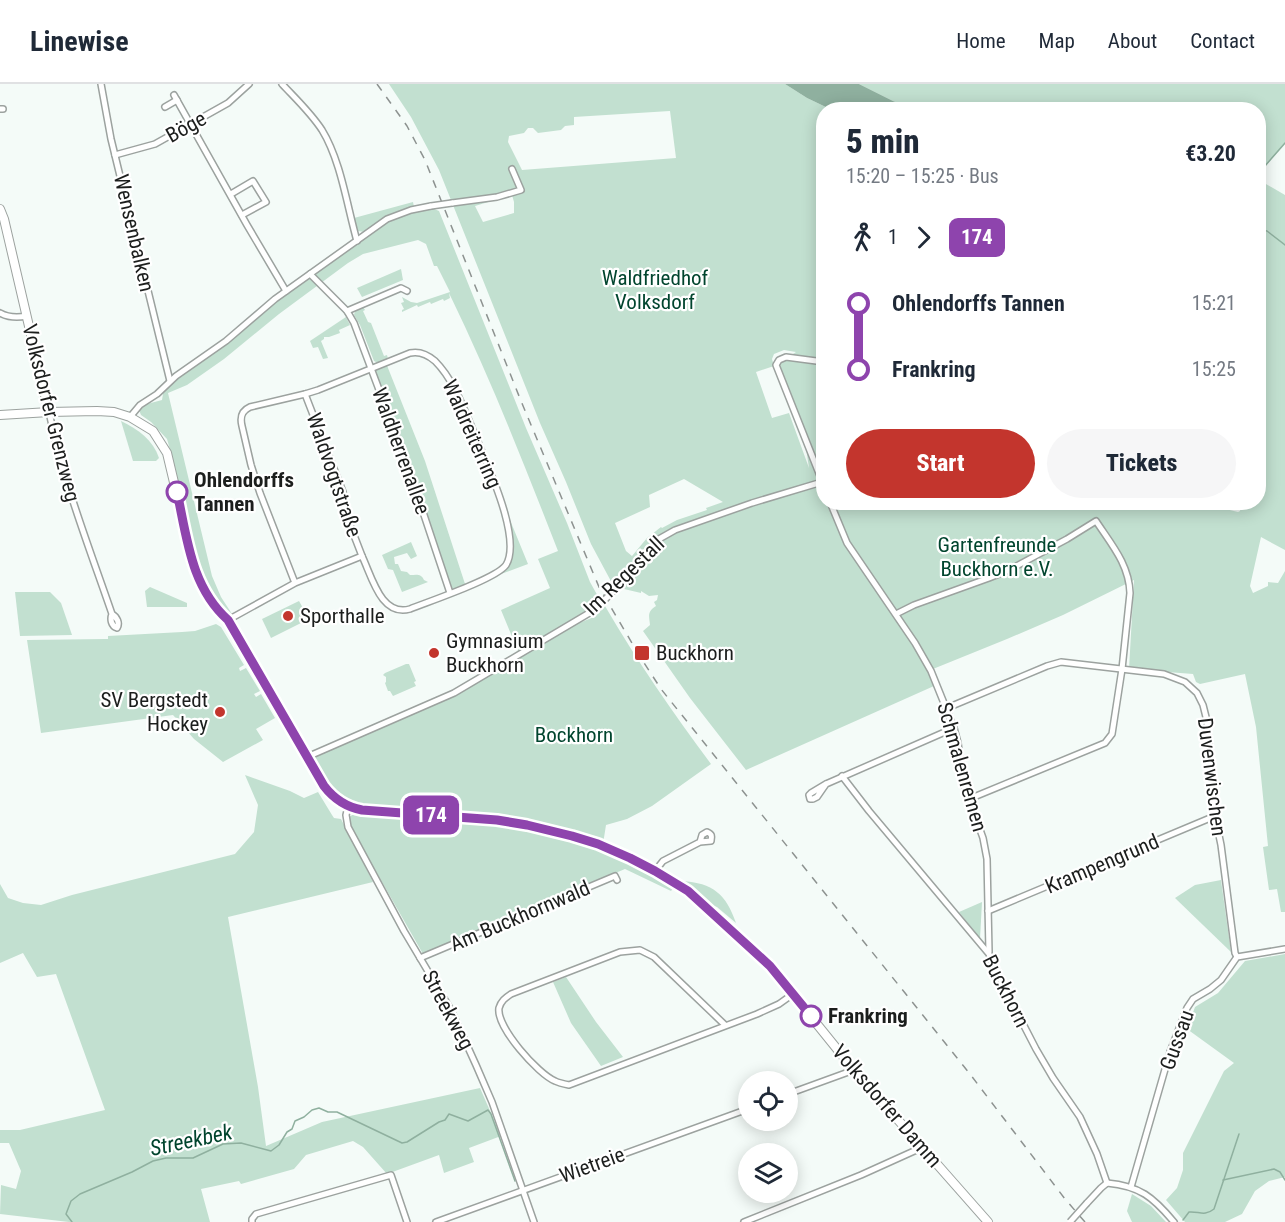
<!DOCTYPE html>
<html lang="en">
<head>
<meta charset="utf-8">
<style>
  :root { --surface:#fff; --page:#f6f6f7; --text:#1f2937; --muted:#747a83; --line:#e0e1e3; --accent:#c3352d }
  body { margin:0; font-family:"Roboto Condensed",sans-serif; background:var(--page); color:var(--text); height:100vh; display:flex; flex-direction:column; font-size:22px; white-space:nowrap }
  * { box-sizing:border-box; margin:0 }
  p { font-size:20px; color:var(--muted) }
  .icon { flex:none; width:33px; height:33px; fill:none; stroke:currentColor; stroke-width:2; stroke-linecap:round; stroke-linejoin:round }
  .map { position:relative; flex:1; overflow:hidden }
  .drawer { position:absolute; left:816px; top:18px; width:450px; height:408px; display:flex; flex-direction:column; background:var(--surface); border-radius:24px; box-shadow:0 3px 15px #0003 }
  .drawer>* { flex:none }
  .badge { padding:0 12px; border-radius:9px; font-size:21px; line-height:39px }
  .tools { position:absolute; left:738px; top:987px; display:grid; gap:12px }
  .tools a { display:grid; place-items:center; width:60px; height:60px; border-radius:50%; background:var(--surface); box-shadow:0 3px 15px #0003; font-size:30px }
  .map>.badge { position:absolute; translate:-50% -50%; box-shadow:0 0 0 3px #fff }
  .legs { display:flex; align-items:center; gap:9px; height:66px; padding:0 30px; font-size:20px }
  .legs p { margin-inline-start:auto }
  .overview { display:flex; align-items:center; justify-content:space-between; height:102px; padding:0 30px }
  h1 { font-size:33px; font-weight:800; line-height:45px }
  .cta { display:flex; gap:12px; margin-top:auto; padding:12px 30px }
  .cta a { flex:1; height:69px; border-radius:36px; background:var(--accent); color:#fff; font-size:24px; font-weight:800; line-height:69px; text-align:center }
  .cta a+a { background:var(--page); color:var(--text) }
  ul { padding:0 30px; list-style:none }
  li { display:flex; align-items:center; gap:21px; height:66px; font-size:22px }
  li i { display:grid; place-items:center; width:9px; height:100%; margin:0 8px; background:currentColor }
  li i::after { content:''; width:15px; height:15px; margin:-8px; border:4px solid; border-radius:50%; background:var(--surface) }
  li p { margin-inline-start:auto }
  li:first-child i { background:linear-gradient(#0000 50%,currentColor 0) }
  li:last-child i { background:linear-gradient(currentColor 50%,#0000 0) }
  header { display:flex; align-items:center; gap:36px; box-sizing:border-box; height:84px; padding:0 30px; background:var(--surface); border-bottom:2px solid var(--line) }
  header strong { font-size:28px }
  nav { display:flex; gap:33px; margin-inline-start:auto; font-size:21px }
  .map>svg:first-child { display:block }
  .green { fill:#c2e0d0; fill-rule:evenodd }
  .water { fill:#8fb09f }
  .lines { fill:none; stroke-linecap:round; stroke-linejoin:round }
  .stream { stroke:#8fb09f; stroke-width:1.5 }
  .street-casing { stroke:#9ca29f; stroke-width:8 }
  .secondary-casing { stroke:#9ca29f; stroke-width:10 }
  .street { stroke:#fff; stroke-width:5 }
  .secondary { stroke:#fff; stroke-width:8 }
  .rail { stroke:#8d9290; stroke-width:1.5; stroke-dasharray:8 8; stroke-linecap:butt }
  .street-bridge-casing { stroke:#9ca29f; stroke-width:8; stroke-linecap:butt }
  .street-bridge { stroke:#fff; stroke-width:5 }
  .line-1-casing { stroke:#fff; stroke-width:14 }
  .line-1 { stroke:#8e44ad; stroke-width:9 }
  .stop-1-dot { fill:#fff; stroke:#8e44ad; stroke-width:3 }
  .poi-dot { fill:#c3352d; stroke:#fff; stroke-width:2 }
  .labels { text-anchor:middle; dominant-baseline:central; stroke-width:4.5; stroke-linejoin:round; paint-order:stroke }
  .street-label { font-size:21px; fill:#1c1e1d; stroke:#fff }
  .park-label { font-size:21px; fill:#01452e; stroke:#fff }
  .stop-label { font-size:21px; font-weight:bold; fill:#1c1e1d; stroke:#fff; text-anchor:start }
  .poi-label { font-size:21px; fill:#1c1e1d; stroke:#fff; text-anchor:start }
  .water-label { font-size:22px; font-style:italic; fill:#01442d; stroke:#fff }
</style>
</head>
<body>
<header>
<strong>Linewise</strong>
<nav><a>Home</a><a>Map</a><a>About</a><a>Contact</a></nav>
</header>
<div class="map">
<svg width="1285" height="1138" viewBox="0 0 1285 1138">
  <rect width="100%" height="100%" fill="#f4fbf8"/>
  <g class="green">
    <path d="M389 0H785L807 14 830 25 824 26V418H1205V420L1238 428 1240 427 1242 419 1258 418 1259 96 1285 111V466L1261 453 1250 502 1253 509 1268 502V498L1278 499 1285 487V828H1281L1277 805 1269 806 1263 763 1268 762 1256 643 1245 590 1200 600 1196 598 1193 590 1129 585 1134 496 1063 531 1007 555 928 587 934 602 746 686 690 614 643 547 650 541C649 531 647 528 656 522L654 518 657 516 658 511 649 512 641 507V509L624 505 616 498 613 501 591 460 566 398 540 339 439 86 411 33ZM670 27 676 74 522 86 508 58 509 52 524 49 528 44H533L538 49 561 46 565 42 574 41V33ZM512 111 514 118V129L483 138 475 122ZM784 266 796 268C789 273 781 275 778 284L803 343 809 384 789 329 772 334 756 288 774 282 772 275 774 270ZM684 395 723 418 706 424 707 426 677 436 662 444 661 443 647 454 632 472 626 467 615 439 650 423 649 411Z"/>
    <path d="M859 0H1285V59L1259 90 1258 26 905 25 893 17Z"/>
    <path d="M413 118 414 123 364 148 358 147 354 134Z"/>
    <path d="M432 124 439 127 526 344 567 439 590 498 600 516C576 536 546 552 518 567L501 526 550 504 538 475 558 467C524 380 490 293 449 209L450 214 444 217 443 215 431 220 430 218 418 223 417 221 402 228V226L404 225 401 219 404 218 402 213 411 218 417 219 450 208 437 182H434L426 160 418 156 363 170 348 179 279 230 224 275 187 301 168 309 212 492 221 513 232 530 226 532 205 501 197 481 175 383 167 355 151 338 141 331 139 326 147 320 162 316 163 310H157L214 265 275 215 387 135 400 130Z"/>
    <path d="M401 185 403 196 362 213 357 204Z"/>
    <path d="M363 223 365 226 363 227 368 238 371 239 384 272 387 271 388 275 378 279 374 277 360 241 354 231 355 227Z"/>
    <path d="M346 233 350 241 339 246 340 249 329 253H324V255L321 257 328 274 323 275 318 263 313 264 310 257Z"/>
    <path d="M386 279 425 377 466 503 453 508 404 366 374 288 375 283Z"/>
    <path d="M121 337C138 345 153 356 159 374L156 377H133Z"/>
    <path d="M510 436 528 480 501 490 498 489 509 471 506 438Z"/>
    <path d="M411 458 417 472 411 475 407 469 394 473 395 480H398L401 487 407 488 410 491C416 491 421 489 424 496L428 498 402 508 393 486 388 485 382 471Z"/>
    <path d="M150 503 187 519V523H147L145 507Z"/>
    <path d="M15 508H50L61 519 72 551 20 552Z"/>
    <path d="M299 517 309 535 271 554 262 535Z"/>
    <path d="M605 522C637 577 673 629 711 680L652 722 627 735 606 741 603 760 559 745 360 722C336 714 326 696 315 675L318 670 396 638 453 612 522 570 574 541 594 533Z"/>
    <path d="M216 540 221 543 244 581 239 584 240 587 246 584 260 607 254 610 256 613 261 610 275 634 256 645 263 656 223 678 194 655 173 631 41 649 27 556 105 555H108V552L182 548 195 547Z"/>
    <path d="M406 580H409L416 597 414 598 416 602 393 612 390 607H388L385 599 386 598V593L383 591 385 589Z"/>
    <path d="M245 691 290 707 304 714 318 708 332 731 334 734 341 735 373 798 228 833 258 1003 266 1062 322 1038 480 1004 501 1052 469 1064 474 1078 444 1089 439 1071 387 1090 363 1063 353 1057 306 1071 294 1085 241 1100 239 1097 201 1105 210 1138H69L0 1130 1 1101 16 1105 21 1087 9 1059H0V1046H20L105 1026 56 890 37 893 23 869 0 879V800L8 814 23 819 41 821 72 811 235 770 254 748 258 721Z"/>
    <path d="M354 730C376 729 397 732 418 733 476 736 534 740 589 760 620 771 647 787 675 802L671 807 625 785 423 870 349 740V733Z"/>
    <path d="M1221 796 1231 868 1175 814 1195 801Z"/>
    <path d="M682 797C713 799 726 810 736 839L717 823 711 821Z"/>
    <path d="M982 818 980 855 959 828Z"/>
    <path d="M1285 870V1093L1269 1097 1255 1107 1242 1130 1225 1138H1185L1166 1116 1177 1104 1183 1086V1069L1224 987 1234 979 1187 945 1195 923 1218 909 1245 877Z"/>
    <path d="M566 893 596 938 623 973 601 982 571 939 553 898Z"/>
    <path d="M1132 1110 1151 1122 1166 1138H1132L1127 1127Z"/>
  </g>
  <path class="water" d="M785 0H859L897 19 905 25H830L807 14Z"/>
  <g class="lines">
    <g class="stream">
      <path d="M1258 90 1285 59"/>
      <path d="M1258 145 1267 147 1285 161"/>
      <path d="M1223 1096 1274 1085 1280 1088 1285 1096"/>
      <path d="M1183 1136 1189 1128C1199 1127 1204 1133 1214 1125L1239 1050"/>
      <path d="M72 1138 66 1130 71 1117 80 1110 132 1088 153 1077 166 1074H193L223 1060 241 1059 271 1067 279 1061 287 1048 292 1045 295 1037 304 1033 312 1026 319 1024 328 1028H337L402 1059 407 1058 439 1038 445 1036 449 1030 468 1037 488 1026 491 1030 515 1097"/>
    </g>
    <defs>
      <g id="street">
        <path d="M101 0 111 55 170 297"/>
        <path d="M282 0C296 15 311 29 322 46 341 77 347 122 357 157"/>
        <path d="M174 11 247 141 286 207"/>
        <path d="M165 23 177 16"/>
        <path d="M0 25H3"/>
        <path d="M115 71 155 60 228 19 249 0"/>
        <path d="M231 110 253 97 266 118 242 131"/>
        <path d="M452 119 497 113 521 106 512 85"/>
        <path d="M310 190 347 227 354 239 408 383 450 509"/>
        <path d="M347 227 401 204 407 207"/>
        <path d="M0 229C9 234 17 234 27 232"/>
        <path d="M824 278 786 273 779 276 776 281 824 402"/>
        <path d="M305 310 343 408 345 428 362 472"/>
        <path d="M49 328C63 397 89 463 112 530 110 535 111 542 117 544 120 539 117 533 112 530"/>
        <path d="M130 333 140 321 157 310 176 292 226 257 275 215 387 135 411 126 431 122"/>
        <path d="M830 418 847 459 915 559 931 587 954 644 958 659 963 696 969 715 983 754 987 775 989 868"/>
        <path d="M617 503 659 455 675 446 752 419 822 398"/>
        <path d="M896 530 914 521 989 494 1009 486 1067 455 1096 437C1111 460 1129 480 1130 509L1122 585 1112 650 1105 659 969 715"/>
        <path d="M228 536 295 499 362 472C372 493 381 533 410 525 430 517 496 495 506 481 522 455 488 383 478 358 466 331 456 298 435 277 427 270 419 267 410 269L318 306 305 310 250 323C241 327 240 334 242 342L251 381 260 409 295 499"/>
        <path d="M947 624 1047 582 1061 578 1164 590 1185 598 1197 609 1203 621 1207 637 1215 732 1221 761 1235 869 1237 873"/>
        <path d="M307 673 454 609 596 525"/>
        <path d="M842 692 869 727 989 870 1005 905 1036 965 1053 994 1080 1033 1097 1070 1107 1099"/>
        <path d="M826 700 817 713 813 715H810L809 711 811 709 826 700 954 644"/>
        <path d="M348 723 346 731 348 743 404 847 451 926 476 981 492 1018 534 1138"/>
        <path d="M655 787 663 777 700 758 711 757C712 752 712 750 707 748L702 751 700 758"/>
        <path d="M988 827 1215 732"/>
        <path d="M420 874 615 792 617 796"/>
        <path d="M725 941 654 873 640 866 620 868 511 910C505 914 501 917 499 924 496 943 538 990 555 997 559 999 564 1000 569 1001L757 930 779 920 793 910"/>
        <path d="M788 1010 854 986"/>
        <path d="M1107 1099C1140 1102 1153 1113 1174 1138"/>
        <path d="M1131 1103 1170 968 1187 924 1193 915 1210 905 1221 896 1237 873 1285 865"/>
        <path d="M1087 1119 1101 1104 1107 1099"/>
        <path d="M252 1138V1135L256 1130 391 1091 407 1138"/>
        <path d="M436 1138 748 1025"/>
        <path d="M744 1138 861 1091 923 1063"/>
      </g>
      <g id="secondary">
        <path d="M0 125 4 135 49 328"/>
        <path d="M0 331 49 328 97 327 114 328 130 333 153 347 167 369 196 491 201 502 217 526 228 536 325 702C334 715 346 723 362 726L497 736 527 741 559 748 598 760 630 774 655 787 688 807 770 882 854 986 988 1138"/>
      </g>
    </defs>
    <use href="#street" class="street-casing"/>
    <use href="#secondary" class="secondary-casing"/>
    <use href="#street" class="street"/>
    <use href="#secondary" class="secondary"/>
    <path class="rail" d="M377 0 407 42 425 76 521 317 599 503 639 571 661 605 677 625 970 990 1065 1115 1085 1138"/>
    <defs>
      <g id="street-bridge">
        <path d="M431 122 452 119"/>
        <path d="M596 525 617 503"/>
        <path d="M1070 1138 1087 1119"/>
      </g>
    </defs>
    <use href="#street-bridge" class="street-bridge-casing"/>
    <use href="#street-bridge" class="street-bridge"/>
  </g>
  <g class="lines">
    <defs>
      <path id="line-1" d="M177 408C187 454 191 503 228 536L324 702C334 715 346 723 362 726L497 736 527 741 572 752 598 760 630 774 655 787 688 807 770 882 811 932"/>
    </defs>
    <use href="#line-1" class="line-1-casing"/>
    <use href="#line-1" class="line-1"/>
  </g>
  <g class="stop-1-dot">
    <circle cx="177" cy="408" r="10"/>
    <circle cx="811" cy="932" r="10"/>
  </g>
  <g class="poi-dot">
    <circle cx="288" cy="532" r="6"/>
    <circle cx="434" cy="569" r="6"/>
    <rect x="634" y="561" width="16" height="16" rx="3"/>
    <circle cx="220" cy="628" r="6"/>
  </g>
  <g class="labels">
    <g class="street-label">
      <text transform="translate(186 43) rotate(-29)">Böge</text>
      <text transform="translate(134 149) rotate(77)">Wensenbalken</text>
      <text transform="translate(51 329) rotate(76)">Volksdorfer Grenzweg</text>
      <text transform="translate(472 350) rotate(66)">Waldreiterring</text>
      <text transform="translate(401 367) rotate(70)">Waldherrenallee</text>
      <text transform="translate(334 391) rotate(71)">Waldvogtstraße</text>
      <text transform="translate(624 492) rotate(-44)">Im Regestall</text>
      <text transform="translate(962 683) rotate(74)">Schmalenremen</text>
      <text transform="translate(1212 693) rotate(83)">Duvenwischen</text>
      <text transform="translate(1102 780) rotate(-23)">Krampengrund</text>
      <text transform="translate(520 832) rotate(-23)">Am Buckhornwald</text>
      <text transform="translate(1006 907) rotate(63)">Buckhorn</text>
      <text transform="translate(448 926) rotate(62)">Streekweg</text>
      <text transform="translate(1177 956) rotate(-70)">Gussau</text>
      <text transform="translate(887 1022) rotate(49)">Volksdorfer Damm</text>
      <text transform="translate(592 1081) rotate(-20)">Wietreie</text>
    </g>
    <g class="park-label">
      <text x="655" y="194">Waldfriedhof<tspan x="655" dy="24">Volksdorf</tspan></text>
      <text x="997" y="461">Gartenfreunde<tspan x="997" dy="24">Buckhorn e.V.</tspan></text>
      <text x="574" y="651">Bockhorn</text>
    </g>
    <g class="stop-label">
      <text x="194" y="396">Ohlendorffs<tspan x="194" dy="24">Tannen</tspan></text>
      <text x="828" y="932">Frankring</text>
    </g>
    <g class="poi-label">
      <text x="300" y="532">Sporthalle</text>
      <text x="446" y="557">Gymnasium<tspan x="446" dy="24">Buckhorn</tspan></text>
      <text x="656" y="569">Buckhorn</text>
      <text x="208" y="616" text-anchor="end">SV Bergstedt<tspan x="208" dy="24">Hockey</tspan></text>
    </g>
    <g class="water-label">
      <text transform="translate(191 1056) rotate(-12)">Streekbek</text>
    </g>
  </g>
</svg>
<div class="tools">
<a><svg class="icon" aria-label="locate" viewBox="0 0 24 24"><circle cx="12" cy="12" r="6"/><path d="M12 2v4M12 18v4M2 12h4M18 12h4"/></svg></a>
<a><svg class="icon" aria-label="layers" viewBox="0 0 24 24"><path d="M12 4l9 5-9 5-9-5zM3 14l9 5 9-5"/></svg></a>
</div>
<b class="badge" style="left:431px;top:731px;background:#8e44ad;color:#fff">174</b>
<section class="drawer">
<div class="overview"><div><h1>5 min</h1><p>15:20 – 15:25 · Bus</p></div><b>€3.20</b></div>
<div class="legs"><svg class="icon" aria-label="walk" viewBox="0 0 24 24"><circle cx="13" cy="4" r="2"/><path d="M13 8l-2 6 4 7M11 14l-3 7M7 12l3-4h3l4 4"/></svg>1<svg class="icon" aria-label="forward" viewBox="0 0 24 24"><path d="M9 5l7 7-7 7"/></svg><b class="badge" style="background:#8e44ad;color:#fff">174</b></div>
<ul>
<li><i style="color:#8e44ad"></i><b>Ohlendorffs Tannen</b><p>15:21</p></li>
<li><i style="color:#8e44ad"></i><b>Frankring</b><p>15:25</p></li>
</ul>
<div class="cta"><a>Start</a><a>Tickets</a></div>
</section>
</div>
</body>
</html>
